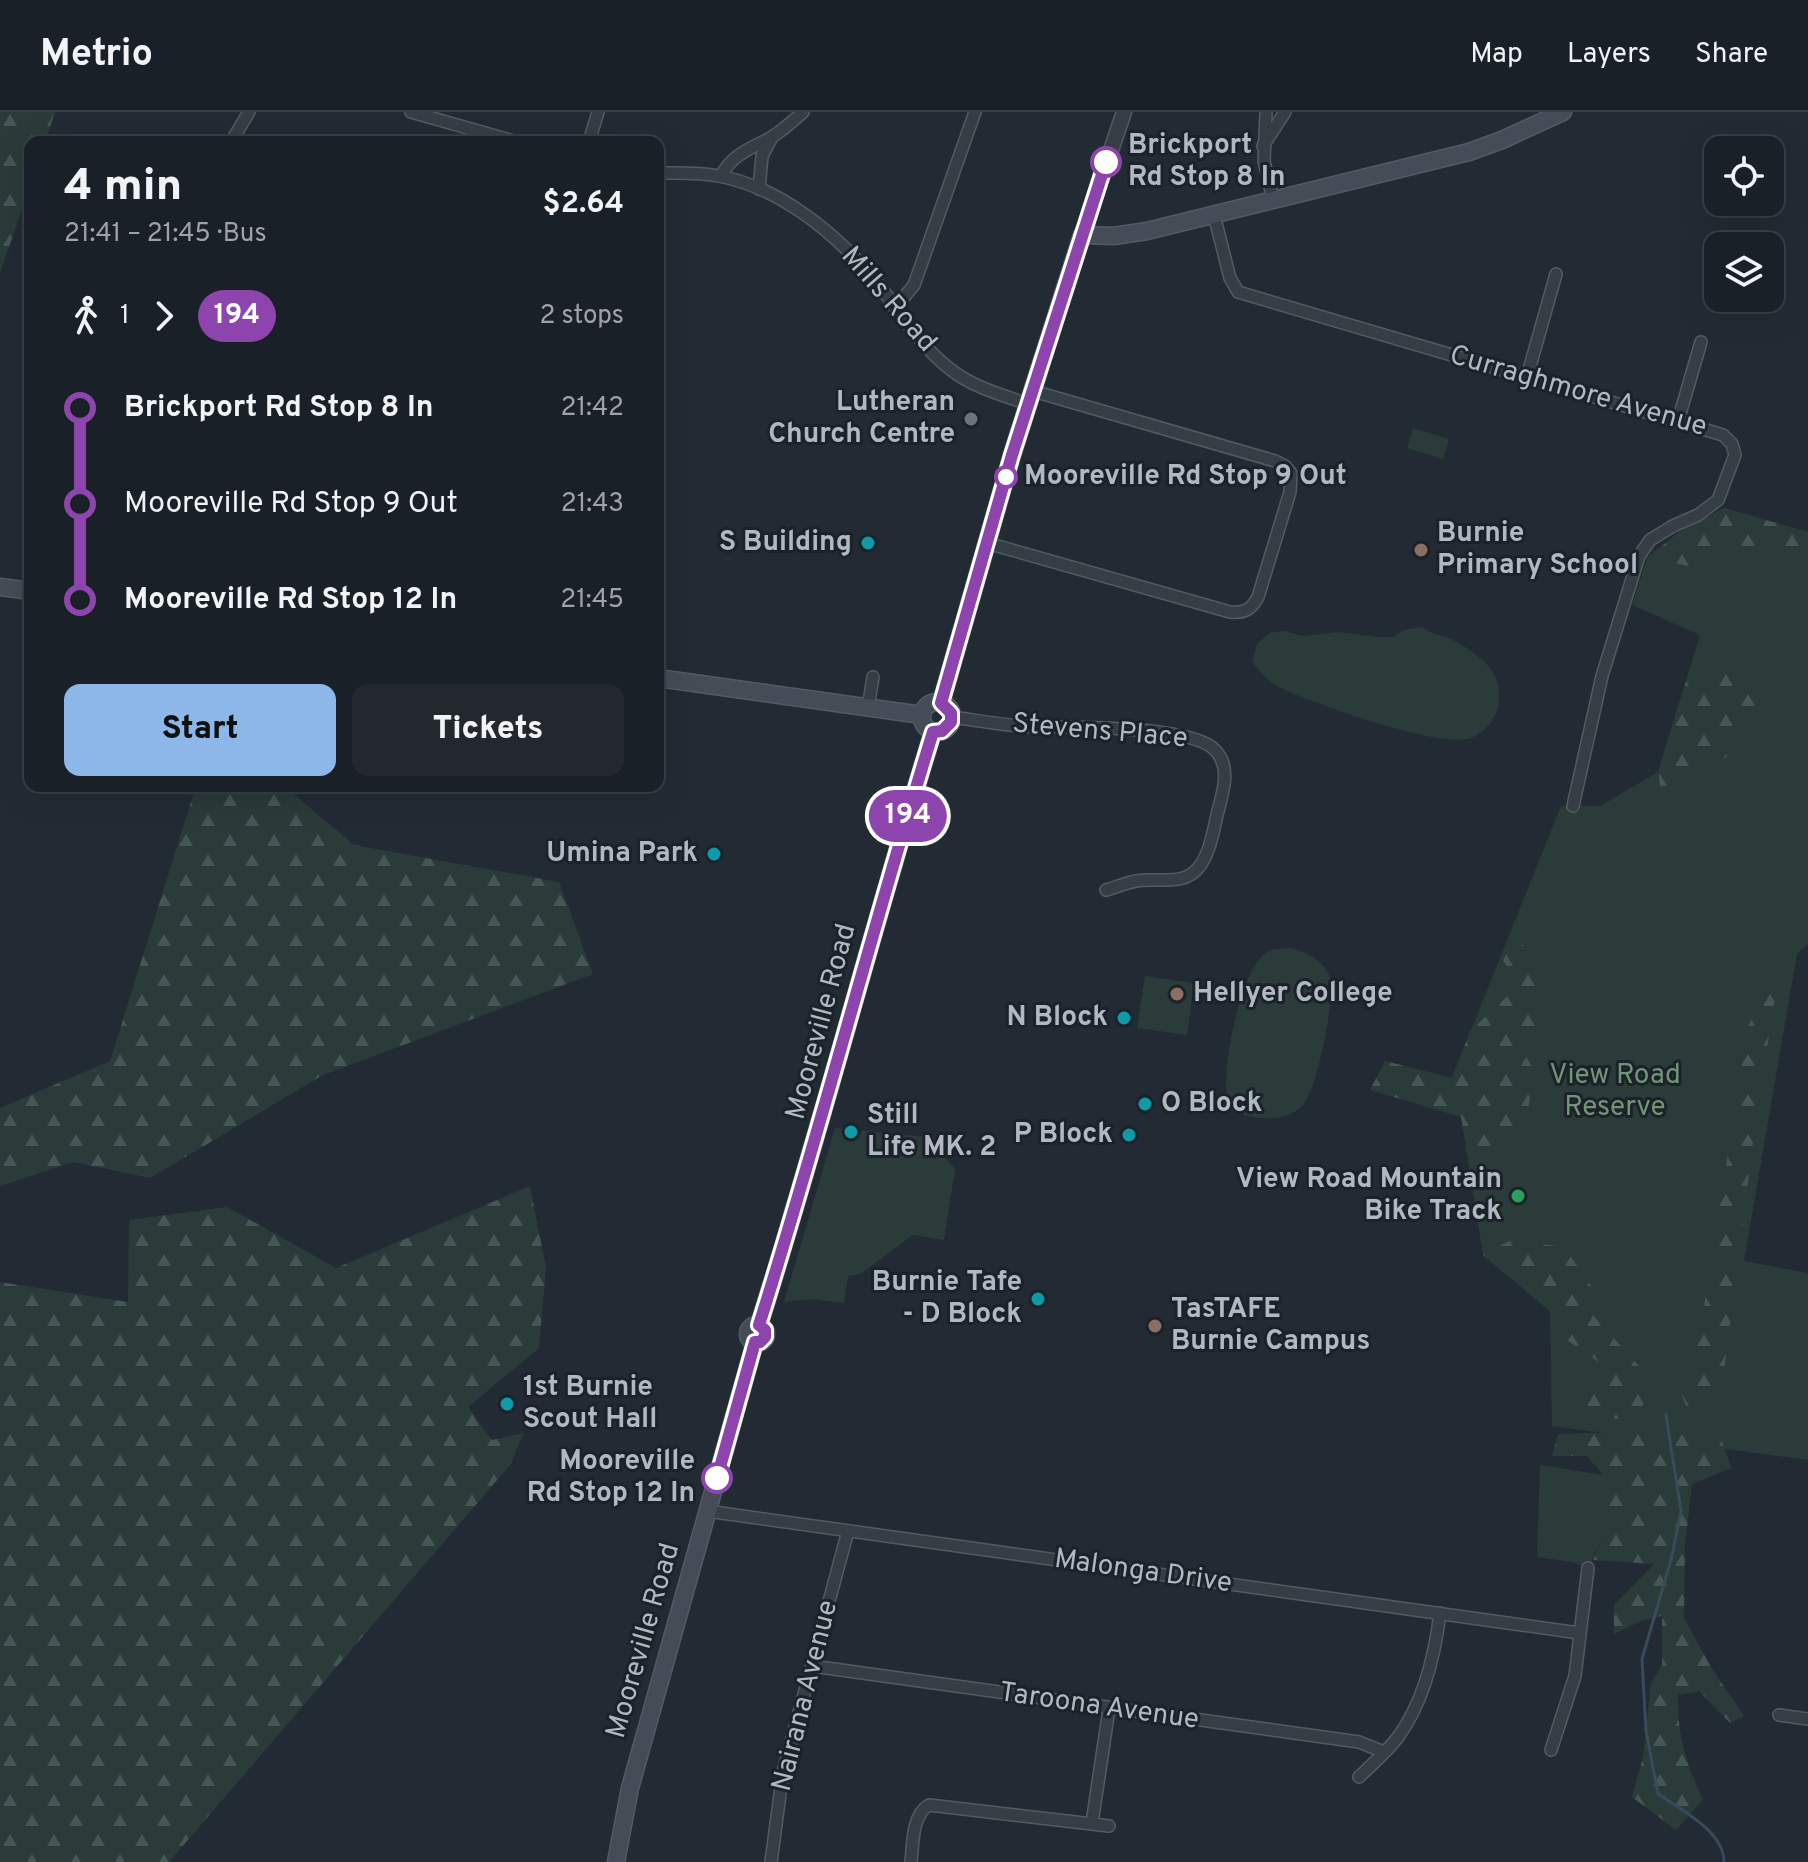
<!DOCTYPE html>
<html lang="en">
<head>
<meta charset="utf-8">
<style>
  :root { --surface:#1a2027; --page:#23282f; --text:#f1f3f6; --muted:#9fa3a7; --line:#383e44; --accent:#8db6e9 }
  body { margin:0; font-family:Overpass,sans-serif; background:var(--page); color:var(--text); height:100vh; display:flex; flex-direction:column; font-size:30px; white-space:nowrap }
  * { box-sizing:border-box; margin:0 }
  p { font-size:26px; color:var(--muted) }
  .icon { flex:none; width:44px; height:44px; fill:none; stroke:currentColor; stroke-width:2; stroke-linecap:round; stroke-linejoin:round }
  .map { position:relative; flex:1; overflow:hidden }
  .sheet { position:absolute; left:24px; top:24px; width:640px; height:656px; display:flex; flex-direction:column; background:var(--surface); border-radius:16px; box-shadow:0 8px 32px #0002,0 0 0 2px var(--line) }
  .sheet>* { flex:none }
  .badge { padding:0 16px; border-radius:26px; font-size:28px; line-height:52px }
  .buttons { position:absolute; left:1704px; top:24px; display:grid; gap:16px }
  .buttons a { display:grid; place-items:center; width:80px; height:80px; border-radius:16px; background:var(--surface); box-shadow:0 8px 32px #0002,0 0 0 2px var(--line); font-size:40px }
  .map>.badge { position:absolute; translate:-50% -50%; box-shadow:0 0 0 4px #fff }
  .legs { display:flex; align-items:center; gap:12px; height:88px; padding:0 40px; font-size:26px }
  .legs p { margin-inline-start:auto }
  .overview { display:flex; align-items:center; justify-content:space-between; height:136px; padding:0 40px }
  h1 { font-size:44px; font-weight:800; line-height:60px }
  .primary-button { display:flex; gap:16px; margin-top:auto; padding:16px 40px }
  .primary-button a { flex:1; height:92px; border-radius:16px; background:var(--accent); color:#111; font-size:32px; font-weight:800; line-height:92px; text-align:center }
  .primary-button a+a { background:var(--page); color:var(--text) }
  ul { padding:0 40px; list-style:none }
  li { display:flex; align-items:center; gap:28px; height:96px; font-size:30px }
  li i { display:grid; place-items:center; width:12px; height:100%; margin:0 10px; background:currentColor }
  li i::after { content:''; width:20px; height:20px; margin:-10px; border:6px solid; border-radius:50%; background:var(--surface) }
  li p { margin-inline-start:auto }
  li:first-child i { background:linear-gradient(#0000 50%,currentColor 0) }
  li:last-child i { background:linear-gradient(currentColor 50%,#0000 0) }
  header { display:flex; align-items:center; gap:48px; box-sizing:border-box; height:112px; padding:0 40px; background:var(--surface); border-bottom:2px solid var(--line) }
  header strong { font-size:38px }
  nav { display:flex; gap:44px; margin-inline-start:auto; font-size:28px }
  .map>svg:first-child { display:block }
  .green { fill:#2a3b3a }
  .forest { fill:url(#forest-firs) }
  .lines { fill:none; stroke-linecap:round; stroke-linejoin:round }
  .stream { stroke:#394a5b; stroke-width:3 }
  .minor-casing { stroke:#535b62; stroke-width:14 }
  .tertiary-casing { stroke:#535b62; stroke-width:17 }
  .secondary-casing { stroke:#535b62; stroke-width:19 }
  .minor { stroke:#353d45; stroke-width:11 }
  .tertiary { stroke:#353d45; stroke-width:14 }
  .secondary { stroke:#444c57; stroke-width:16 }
  .line-1-casing { stroke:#fff; stroke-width:18 }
  .line-1 { stroke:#8e44ad; stroke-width:12 }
  .stop-1-dot { fill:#fff; stroke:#8e44ad; stroke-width:4 }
  .worship-dot { fill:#6b7280; stroke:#1b2229; stroke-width:3 }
  .culture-dot { fill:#0f9aa8; stroke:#1b2229; stroke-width:3 }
  .education-dot { fill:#8d6e63; stroke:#1b2229; stroke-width:3 }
  .leisure-dot { fill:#2e9e5b; stroke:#1b2229; stroke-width:3 }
  .labels { text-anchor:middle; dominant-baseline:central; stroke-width:6; stroke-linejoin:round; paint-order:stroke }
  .stop-label { font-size:28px; font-weight:bold; fill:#b0b8c1; stroke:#1b2229; text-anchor:start }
  .street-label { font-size:28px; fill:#b0b8c1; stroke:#1b2229 }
  .poi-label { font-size:28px; font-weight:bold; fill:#b0b8c1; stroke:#1b2229; text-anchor:end }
  .park-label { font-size:28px; fill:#729478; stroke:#1b2229 }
</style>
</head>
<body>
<header>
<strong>Metrio</strong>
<nav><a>Map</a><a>Layers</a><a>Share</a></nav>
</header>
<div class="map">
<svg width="1808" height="1750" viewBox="0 0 1808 1750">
  <defs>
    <pattern id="forest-firs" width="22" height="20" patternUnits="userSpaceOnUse" patternTransform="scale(2)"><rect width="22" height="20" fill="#2a3b3a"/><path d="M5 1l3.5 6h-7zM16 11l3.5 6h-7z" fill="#465555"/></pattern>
  </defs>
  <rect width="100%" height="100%" fill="#222b34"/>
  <g class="green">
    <path d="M1413 316 1449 327 1443 347 1407 336Z"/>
    <path d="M1724 396 1808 420V832L1797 842 1744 1149 1808 1161V1348L1552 1314 1550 1199 1483 1143 1460 997 1445 983 1561 694H1600L1658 660 1700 523 1632 493 1647 446 1678 421Z"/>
    <path d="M1422 515C1432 523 1443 523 1455 529 1466 535 1481 545 1489 555 1498 565 1501 582 1498 595 1494 609 1484 621 1471 626 1439 637 1316 592 1283 577 1270 571 1260 561 1252 549L1257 532 1270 521 1283 519 1304 524 1338 520 1379 525H1394L1404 518Z"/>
    <path d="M1291 836C1306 841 1322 847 1329 863 1337 883 1317 977 1303 993 1291 1007 1270 1008 1252 1005 1241 1003 1229 994 1227 982 1222 953 1241 856 1267 840 1273 836 1284 837 1291 836Z"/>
    <path d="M1145 864 1194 871 1187 923 1137 916Z"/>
    <path d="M835 1016 936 1026 940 1041 955 1057 944 1128 913 1123 860 1162 848 1164 844 1191 811 1187 784 1190Z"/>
    <path d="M1540 1353 1603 1363V1425L1588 1456 1572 1450 1537 1445Z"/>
  </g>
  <g class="forest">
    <path d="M0 0H55L45 30H30V75L0 161Z"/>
    <path d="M1724 396 1808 420V439L1733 441 1689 454 1647 446 1678 421Z"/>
    <path d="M1751 559C1753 569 1758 581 1758 591 1757 635 1695 667 1663 688L1658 660 1687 566Z"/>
    <path d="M196 674H284L354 733 559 770 593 862 323 963 150 1066 73 1050 0 1074V996L110 949Z"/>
    <path d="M1513 826 1524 834 1537 878 1535 914 1522 939 1534 957 1526 1016 1506 1034 1467 1041 1461 1005 1370 978 1385 949 1452 966 1470 919 1513 879 1514 863 1503 849Z"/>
    <path d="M1780 857 1759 983 1720 1291 1692 1308 1680 1279 1700 1220 1748 914Z"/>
    <path d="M530 1074 546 1156 539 1236 468 1295 492 1328 524 1321 510 1353 169 1750H0V1170L128 1190 129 1108 227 1095 336 1156Z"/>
    <path d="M1511 1128 1564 1135 1592 1175V1202L1647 1263 1641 1307 1588 1306 1576 1297 1587 1272 1613 1260 1567 1228 1550 1199 1483 1143Z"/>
    <path d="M1642 1320 1721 1326 1731 1356 1692 1372 1685 1434 1684 1506 1712 1557 1744 1604 1730 1611 1699 1579 1678 1583C1677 1624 1686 1651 1703 1688L1676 1718 1632 1685 1643 1645 1651 1571 1662 1553V1504L1641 1509 1614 1522V1493L1654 1452 1593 1448 1603 1425V1363L1587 1344H1552L1558 1322Z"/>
  </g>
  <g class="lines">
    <path class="stream" d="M1666 1303 1681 1399 1671 1448 1642 1547 1646 1619 1658 1682C1681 1698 1724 1719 1724 1750"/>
    <defs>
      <g id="minor">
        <path d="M411 0 517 30"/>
        <path d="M1266 0 1264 49 1273 88"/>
        <path d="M231 30 249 0"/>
        <path d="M589 30 598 0"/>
        <path d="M1263 34 1285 0"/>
        <path d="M658 61C678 61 699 60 719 64 777 75 829 116 867 159 896 191 915 230 950 257 972 275 1002 283 1028 292"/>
        <path d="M721 64C733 41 751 37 772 25 783 18 794 8 803 0"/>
        <path d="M759 77 762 44 772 25"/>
        <path d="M1214 103 1230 166 1238 180 1723 323 1732 332 1735 343 1718 388 1698 403 1673 414 1650 428 1639 444 1602 564 1573 694"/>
        <path d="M895 196 914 173 975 0"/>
        <path d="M1527 265 1556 162"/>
        <path d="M1678 309 1701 230"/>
        <path d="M987 431 1230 500C1245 501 1251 498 1258 485L1290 380 1291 361 1285 354 1275 349 1033 279"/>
        <path d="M868 596 873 565"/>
        <path d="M952 605C974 608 996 612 1019 614 1058 616 1192 611 1216 639 1232 657 1222 683 1217 703 1213 720 1210 741 1199 755 1184 775 1157 765 1136 769 1126 771 1116 775 1106 778"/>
        <path d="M707 1399 1579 1521"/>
        <path d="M812 1554 1359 1630 1384 1640"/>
        <path d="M1779 1603 1808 1607"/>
        <path d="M1551 1638 1575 1564 1588 1456"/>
        <path d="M1359 1665C1372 1652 1387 1640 1398 1625 1423 1591 1435 1542 1440 1501"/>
        <path d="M1092 1711 1109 1597"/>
        <path d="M771 1750 783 1660 848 1419"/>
        <path d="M911 1750C913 1731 912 1703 929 1693L1109 1714"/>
      </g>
      <path id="tertiary" d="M1082 123 1124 0"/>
      <g id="secondary">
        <path d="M0 475 30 479"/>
        <path d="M658 566 922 603"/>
        <circle cx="937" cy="605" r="15"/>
        <path d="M941 591 1012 343 1082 123 1114 124 1147 119 1469 40 1502 28 1563 0"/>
        <path d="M759 1213C821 1017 872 817 933 620"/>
        <circle cx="757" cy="1222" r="9"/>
        <path d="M616 1750 630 1676 755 1230"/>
      </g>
    </defs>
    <use href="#minor" class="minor-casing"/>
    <use href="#tertiary" class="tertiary-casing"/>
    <use href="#secondary" class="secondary-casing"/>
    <use href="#minor" class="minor"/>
    <use href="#tertiary" class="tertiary"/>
    <use href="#secondary" class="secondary"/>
  </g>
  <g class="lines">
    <defs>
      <path id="line-1" d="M717 1366 755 1230H760L765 1225V1218L759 1213C821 1017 872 817 933 620L942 619 951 610V601L941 591 1012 343 1106 50"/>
    </defs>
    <use href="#line-1" class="line-1-casing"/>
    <use href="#line-1" class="line-1"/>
  </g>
  <g class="stop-1-dot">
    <circle cx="1106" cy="50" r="14"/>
    <circle cx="1006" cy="365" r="10"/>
    <circle cx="717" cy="1366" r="14"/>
  </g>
  <circle class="worship-dot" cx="971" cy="307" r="8"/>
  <g class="culture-dot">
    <circle cx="868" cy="431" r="8"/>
    <circle cx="714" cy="742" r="8"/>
    <circle cx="1124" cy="906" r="8"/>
    <circle cx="1145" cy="992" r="8"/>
    <circle cx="851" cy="1020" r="8"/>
    <circle cx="1129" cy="1023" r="8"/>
    <circle cx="1038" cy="1187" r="8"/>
    <circle cx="507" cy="1292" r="8"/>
  </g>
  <g class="education-dot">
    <circle cx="1421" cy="438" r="8"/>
    <circle cx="1177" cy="882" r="8"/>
    <circle cx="1155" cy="1214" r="8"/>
  </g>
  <circle class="leisure-dot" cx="1518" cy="1084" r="8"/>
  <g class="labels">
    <g class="stop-label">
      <text x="1128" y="34">Brickport<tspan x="1128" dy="32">Rd Stop 8 In</tspan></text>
      <text x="1024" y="365">Mooreville Rd Stop 9 Out</text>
      <text x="695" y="1350" text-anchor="end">Mooreville<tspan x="695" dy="32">Rd Stop 12 In</tspan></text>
    </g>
    <g class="street-label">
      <text transform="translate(888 188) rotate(49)">Mills Road</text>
      <text transform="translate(1578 280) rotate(16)">Curraghmore Avenue</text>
      <text transform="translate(1100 620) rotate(5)">Stevens Place</text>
      <text transform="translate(822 910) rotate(-75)">Mooreville Road</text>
      <text transform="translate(1143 1460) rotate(8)">Malonga Drive</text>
      <text transform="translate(644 1529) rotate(-74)">Mooreville Road</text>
      <text transform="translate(806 1584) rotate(-76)">Nairana Avenue</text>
      <text transform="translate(1099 1595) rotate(8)">Taroona Avenue</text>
    </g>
    <g class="poi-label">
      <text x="955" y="291">Lutheran<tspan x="955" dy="32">Church Centre</tspan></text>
      <text x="1437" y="422" text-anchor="start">Burnie<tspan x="1437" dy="32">Primary School</tspan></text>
      <text x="852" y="431">S Building</text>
      <text x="698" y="742">Umina Park</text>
      <text x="1193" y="882" text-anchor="start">Hellyer College</text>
      <text x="1108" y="906">N Block</text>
      <text x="1161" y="992" text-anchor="start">O Block</text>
      <text x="867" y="1004" text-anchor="start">Still<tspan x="867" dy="32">Life MK. 2</tspan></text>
      <text x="1113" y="1023">P Block</text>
      <text x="1502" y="1068">View Road Mountain<tspan x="1502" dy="32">Bike Track</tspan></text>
      <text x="1022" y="1171">Burnie Tafe<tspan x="1022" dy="32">- D Block</tspan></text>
      <text x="1171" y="1198" text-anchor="start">TasTAFE<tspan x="1171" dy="32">Burnie Campus</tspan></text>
      <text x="523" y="1276" text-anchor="start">1st Burnie<tspan x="523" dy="32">Scout Hall</tspan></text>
    </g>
    <g class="park-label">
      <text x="1615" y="964">View Road<tspan x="1615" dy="32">Reserve</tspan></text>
    </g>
  </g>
</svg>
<div class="buttons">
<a><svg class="icon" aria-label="locate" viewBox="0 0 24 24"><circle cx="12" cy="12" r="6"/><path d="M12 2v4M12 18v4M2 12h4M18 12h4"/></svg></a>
<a><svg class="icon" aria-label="layers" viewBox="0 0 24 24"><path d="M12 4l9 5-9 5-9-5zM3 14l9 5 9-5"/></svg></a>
</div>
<b class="badge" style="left:908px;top:704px;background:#8e44ad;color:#fff">194</b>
<section class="sheet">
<div class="overview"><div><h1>4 min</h1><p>21:41 – 21:45 · Bus</p></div><b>$2.64</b></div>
<div class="legs"><svg class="icon" aria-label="walk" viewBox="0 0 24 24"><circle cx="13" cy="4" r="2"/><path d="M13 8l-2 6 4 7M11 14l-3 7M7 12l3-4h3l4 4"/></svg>1<svg class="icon" aria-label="forward" viewBox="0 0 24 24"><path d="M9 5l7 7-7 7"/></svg><b class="badge" style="background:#8e44ad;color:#fff">194</b><p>2 stops</p></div>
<ul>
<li><i style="color:#8e44ad"></i><b>Brickport Rd Stop 8 In</b><p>21:42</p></li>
<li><i style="color:#8e44ad"></i><span>Mooreville Rd Stop 9 Out</span><p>21:43</p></li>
<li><i style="color:#8e44ad"></i><b>Mooreville Rd Stop 12 In</b><p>21:45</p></li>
</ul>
<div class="primary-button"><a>Start</a><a>Tickets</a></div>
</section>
</div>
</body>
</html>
